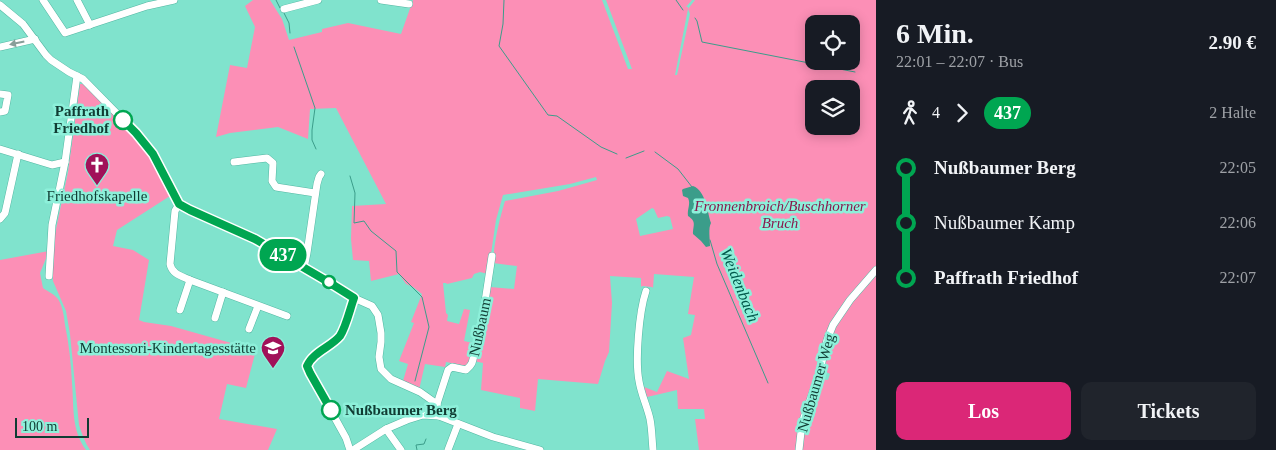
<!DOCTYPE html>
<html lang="de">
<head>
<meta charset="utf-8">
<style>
  :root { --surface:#171b24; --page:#20242c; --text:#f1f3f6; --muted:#9ea1a6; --accent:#db2777 }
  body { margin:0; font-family:Georgia,serif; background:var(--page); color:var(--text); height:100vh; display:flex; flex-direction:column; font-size:19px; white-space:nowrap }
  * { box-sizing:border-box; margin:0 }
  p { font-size:16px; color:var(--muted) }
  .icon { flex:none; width:28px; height:28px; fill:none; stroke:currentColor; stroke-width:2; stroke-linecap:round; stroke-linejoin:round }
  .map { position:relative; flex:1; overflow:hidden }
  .details { display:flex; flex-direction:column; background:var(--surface); width:400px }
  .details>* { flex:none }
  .badge { padding:0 10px; border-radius:16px; font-size:18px; line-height:32px }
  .tools { position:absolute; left:805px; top:15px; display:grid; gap:10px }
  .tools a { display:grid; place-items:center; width:55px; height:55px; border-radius:10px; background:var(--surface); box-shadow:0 2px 12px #0003; font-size:25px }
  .scale { position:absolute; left:15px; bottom:12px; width:74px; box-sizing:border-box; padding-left:5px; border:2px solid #103c33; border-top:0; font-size:14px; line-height:18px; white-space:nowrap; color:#103c33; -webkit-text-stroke:4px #8df0da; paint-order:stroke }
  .map>.badge { position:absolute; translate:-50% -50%; box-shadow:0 0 0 2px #fff }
  .legs { display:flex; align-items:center; gap:8px; height:55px; padding:0 20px; font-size:16px }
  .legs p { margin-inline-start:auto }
  .headline { display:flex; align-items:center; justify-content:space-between; height:85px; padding:0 20px }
  h1 { font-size:28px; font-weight:800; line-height:38px }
  .button { display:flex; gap:10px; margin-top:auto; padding:10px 20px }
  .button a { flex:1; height:58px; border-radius:10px; background:var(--accent); color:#fff; font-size:20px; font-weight:800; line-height:58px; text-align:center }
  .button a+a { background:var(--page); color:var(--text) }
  ul { padding:0 20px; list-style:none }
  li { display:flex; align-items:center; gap:18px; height:55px; font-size:19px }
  li i { display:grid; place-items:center; width:8px; height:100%; margin:0 6px; background:currentColor }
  li i::after { content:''; width:12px; height:12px; margin:-6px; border:4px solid; border-radius:50%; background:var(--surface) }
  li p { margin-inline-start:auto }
  li:first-child i { background:linear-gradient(#0000 50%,currentColor 0) }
  li:last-child i { background:linear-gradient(currentColor 50%,#0000 0) }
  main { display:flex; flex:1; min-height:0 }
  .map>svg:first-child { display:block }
  .green { fill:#fc8fb6; fill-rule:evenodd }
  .water { fill:#3b9d8a }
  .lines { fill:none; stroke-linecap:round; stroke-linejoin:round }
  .stream { stroke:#3b9d8a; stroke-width:1 }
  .minor-casing { stroke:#52b7a2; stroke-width:8 }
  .minor { stroke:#fff; stroke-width:7 }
  .oneway { fill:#889e99 }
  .line-1-casing { stroke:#fff; stroke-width:11 }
  .line-1 { stroke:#00a651; stroke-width:8 }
  .stop-1-dot { fill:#fff; stroke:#00a651; stroke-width:2.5 }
  .labels { text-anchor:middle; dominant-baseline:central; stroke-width:5; stroke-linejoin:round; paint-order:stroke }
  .stop-label { font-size:15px; font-weight:bold; fill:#103c33; stroke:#8df0da; text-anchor:end }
  .poi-label { font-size:15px; fill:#103c33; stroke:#8df0da }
  .park-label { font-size:15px; font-style:italic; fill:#89194d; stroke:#8df0da }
  .street-label { font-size:15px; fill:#103c33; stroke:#8df0da }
  .water-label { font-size:16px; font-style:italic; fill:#01584b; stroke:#8df0da }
</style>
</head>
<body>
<main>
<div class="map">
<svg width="876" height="450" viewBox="0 0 876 450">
  <rect width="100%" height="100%" fill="#80e3cd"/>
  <g class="green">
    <path d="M253 0H270L282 19 289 40 322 32V29L348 23 401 34 413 0H602L628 69H632L606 0H692L686 7H688V9L695 0H876V450H699L695 419H705L704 409H678L677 390 647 397 644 387 657 392 667 371 689 379 683 338 691 335 695 315 688 314 694 277 654 274 653 288 652 287 642 286 641 287V278L610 276 612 303 609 352 605 361 598 384 538 379 535 411 520 408V398L481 390 483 363 474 361 486 318 490 287 514 289 517 266 493 263C494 242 499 221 505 201L558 191 597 180 596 177 570 184 503 195 496 220 488 274 480 272 474 274 472 278 447 284 446 283H443L446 313 448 315 447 321 459 324 464 309 470 310 464 341 477 344 469 364 467 366 446 362 445 367 425 364 419 390 414 386 403 381 408 364 399 361 414 323 411 322 422 294 413 287 406 284 399 274 371 281 369 261 353 260 351 239 352 206 386 204 336 108 310 109 308 139 278 127 230 133 216 137 230 65 247 68 255 27 245 6ZM688 9 690 14 677 75H675ZM814 24H851V61H814ZM814 89H851V126H814ZM652 208 654 209 658 218 667 216 670 217 673 229 640 236 636 219ZM821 369 830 374 828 380 821 379 820 384 816 386 812 383 816 372Z"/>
    <path d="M80 84H85L145 149 155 164 170 196 117 230 113 246 133 250 149 260 139 320 144 322 171 326 256 350 246 388 227 384 219 419 277 429 268 450H90C85 443 82 434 79 425L70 334 66 311 53 281 52 268 55 234 68 172Z"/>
    <path d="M49 251 40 273 43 288C47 291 54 294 58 299 63 307 64 317 65 325 69 344 71 363 72 383 74 406 71 430 86 450H0V260Z"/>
  </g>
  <path class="water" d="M693 186C706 191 707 211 711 223 708 228 710 239 710 246L706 247 701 241 693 234C693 225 697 222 688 216 687 209 691 204 688 198L683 196 682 190 683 189Z"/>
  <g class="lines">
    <g class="stream">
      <path d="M276 0 280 8"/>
      <path d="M504 0 503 24 499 46 548 115 557 116 601 147 617 154"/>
      <path d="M676 0 683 10"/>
      <path d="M283 11 289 23 290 33"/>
      <path d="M695 18 697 21 702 42 855 72"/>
      <path d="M294 47 315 108 312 130V140L316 149"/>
      <path d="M655 152 678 169 692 187"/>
      <path d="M626 158 644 151"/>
      <path d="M350 176 355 193 354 223 364 221 371 231 396 251 397 272 422 297 429 327 415 381"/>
      <path d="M710 240 717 264 768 383"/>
      <path d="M417 450 416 445 424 444 426 439"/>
    </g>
    <defs>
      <g id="minor">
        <path d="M43 0 65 33 147 6 174 0"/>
        <path d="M77 0 90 25"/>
        <path d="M381 0 409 4"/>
        <path d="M0 5 23 24 46 55 51 60 69 72 83 79 136 133 157 159 170 188 179 204 189 210 255 239 354 298 372 306 378 315 381 333V342L379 357 381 369 391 379 420 392 437 404 439 416"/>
        <path d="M284 9 318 0"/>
        <path d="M0 47 35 39"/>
        <path d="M0 94 8 95 5 111 0 112"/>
        <path d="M0 149 52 165 65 162"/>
        <path d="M234 162 267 158 273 163 272 181 276 187 315 193"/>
        <path d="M179 204 175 211 170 264C172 274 181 276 190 280L287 316"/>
        <path d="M0 219 5 213 18 154"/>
        <path d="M304 268 307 253 317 184 319 177 321 174"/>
        <path d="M49 276 52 225 65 162 77 76"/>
        <path d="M646 291C639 312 635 360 639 381 641 394 647 406 650 419 652 429 652 440 653 450"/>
        <path d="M180 310 190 280"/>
        <path d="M215 318 223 292"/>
        <path d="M249 329 258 306"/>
        <path d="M437 404 448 370 452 367 466 370 470 366 472 363 480 334 492 256"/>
        <path d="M386 429 401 450"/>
        <path d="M350 450 346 438 310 373 307 365C313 352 331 347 340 336 346 327 350 309 354 298"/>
        <path d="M353 450 386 429 407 420 423 415 439 416 493 437 540 450"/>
        <path d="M448 450 458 424"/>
        <path d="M799 450 802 423 819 375 827 340 833 325 850 300 876 270"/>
      </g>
    </defs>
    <use href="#minor" class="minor-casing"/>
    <use href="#minor" class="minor"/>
  </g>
  <defs><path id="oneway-solid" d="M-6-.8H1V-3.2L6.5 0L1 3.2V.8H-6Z" transform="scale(1.25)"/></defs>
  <use class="oneway" href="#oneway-solid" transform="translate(17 43) rotate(168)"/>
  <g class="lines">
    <defs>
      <path id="line-1" d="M123 120 136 133 153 154 179 204 190 210 255 239 330 283 354 298C350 309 346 327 340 336 331 347 313 352 307 366L310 373 331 410"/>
    </defs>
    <use href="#line-1" class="line-1-casing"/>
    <use href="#line-1" class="line-1"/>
  </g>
  <defs>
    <symbol id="church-pin" viewBox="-11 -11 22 30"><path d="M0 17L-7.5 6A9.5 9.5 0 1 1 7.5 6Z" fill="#a11159" stroke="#8df0da"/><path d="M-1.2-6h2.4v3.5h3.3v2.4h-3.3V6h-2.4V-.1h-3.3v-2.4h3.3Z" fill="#fff"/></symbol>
    <symbol id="school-pin" viewBox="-11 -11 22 30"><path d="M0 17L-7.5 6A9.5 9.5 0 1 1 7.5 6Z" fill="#a11159" stroke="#8df0da"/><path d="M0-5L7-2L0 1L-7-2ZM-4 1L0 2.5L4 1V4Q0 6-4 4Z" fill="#fff"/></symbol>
  </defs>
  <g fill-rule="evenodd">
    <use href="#church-pin" x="83" y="151" width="28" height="38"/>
    <use href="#school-pin" x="259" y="334" width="28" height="38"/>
  </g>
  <g class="stop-1-dot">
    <circle cx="123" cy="120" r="9"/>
    <circle cx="329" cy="282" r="6"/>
    <circle cx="331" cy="410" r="9"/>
  </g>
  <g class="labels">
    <g class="stop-label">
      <text x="109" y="111">Paffrath<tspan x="109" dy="17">Friedhof</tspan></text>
      <text x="345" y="410" text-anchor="start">Nußbaumer Berg</text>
    </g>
    <g class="poi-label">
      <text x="97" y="196">Friedhofskapelle</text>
      <text x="256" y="348" text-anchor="end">Montessori-Kindertagesstätte</text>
    </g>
    <g class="park-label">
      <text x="780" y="206">Fronnenbroich/Buschhorner<tspan x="780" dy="17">Bruch</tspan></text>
    </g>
    <g class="street-label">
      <text transform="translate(480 327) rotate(-78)">Nußbaum</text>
      <text transform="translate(816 383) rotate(-74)">Nußbaumer Weg</text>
    </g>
    <g class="water-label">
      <text transform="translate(740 285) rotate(68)">Weidenbach</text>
    </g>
  </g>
</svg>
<div class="tools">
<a><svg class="icon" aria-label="locate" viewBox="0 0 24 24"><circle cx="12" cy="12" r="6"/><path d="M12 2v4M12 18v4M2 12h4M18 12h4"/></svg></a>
<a><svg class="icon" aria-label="layers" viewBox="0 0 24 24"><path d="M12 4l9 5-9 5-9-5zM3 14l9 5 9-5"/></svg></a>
</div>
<div class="scale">100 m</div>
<b class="badge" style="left:283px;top:255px;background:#00a651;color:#fff">437</b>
</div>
<section class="details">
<div class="headline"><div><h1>6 Min.</h1><p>22:01 – 22:07 · Bus</p></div><b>2.90 €</b></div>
<div class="legs"><svg class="icon" aria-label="walk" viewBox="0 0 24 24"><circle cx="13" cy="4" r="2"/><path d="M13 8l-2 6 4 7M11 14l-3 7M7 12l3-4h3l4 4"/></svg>4<svg class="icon" aria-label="forward" viewBox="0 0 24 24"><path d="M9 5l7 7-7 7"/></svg><b class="badge" style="background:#00a651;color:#fff">437</b><p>2 Halte</p></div>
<ul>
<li><i style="color:#00a651"></i><b>Nußbaumer Berg</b><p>22:05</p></li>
<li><i style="color:#00a651"></i><span>Nußbaumer Kamp</span><p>22:06</p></li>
<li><i style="color:#00a651"></i><b>Paffrath Friedhof</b><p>22:07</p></li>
</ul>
<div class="button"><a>Los</a><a>Tickets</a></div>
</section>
</main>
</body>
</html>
